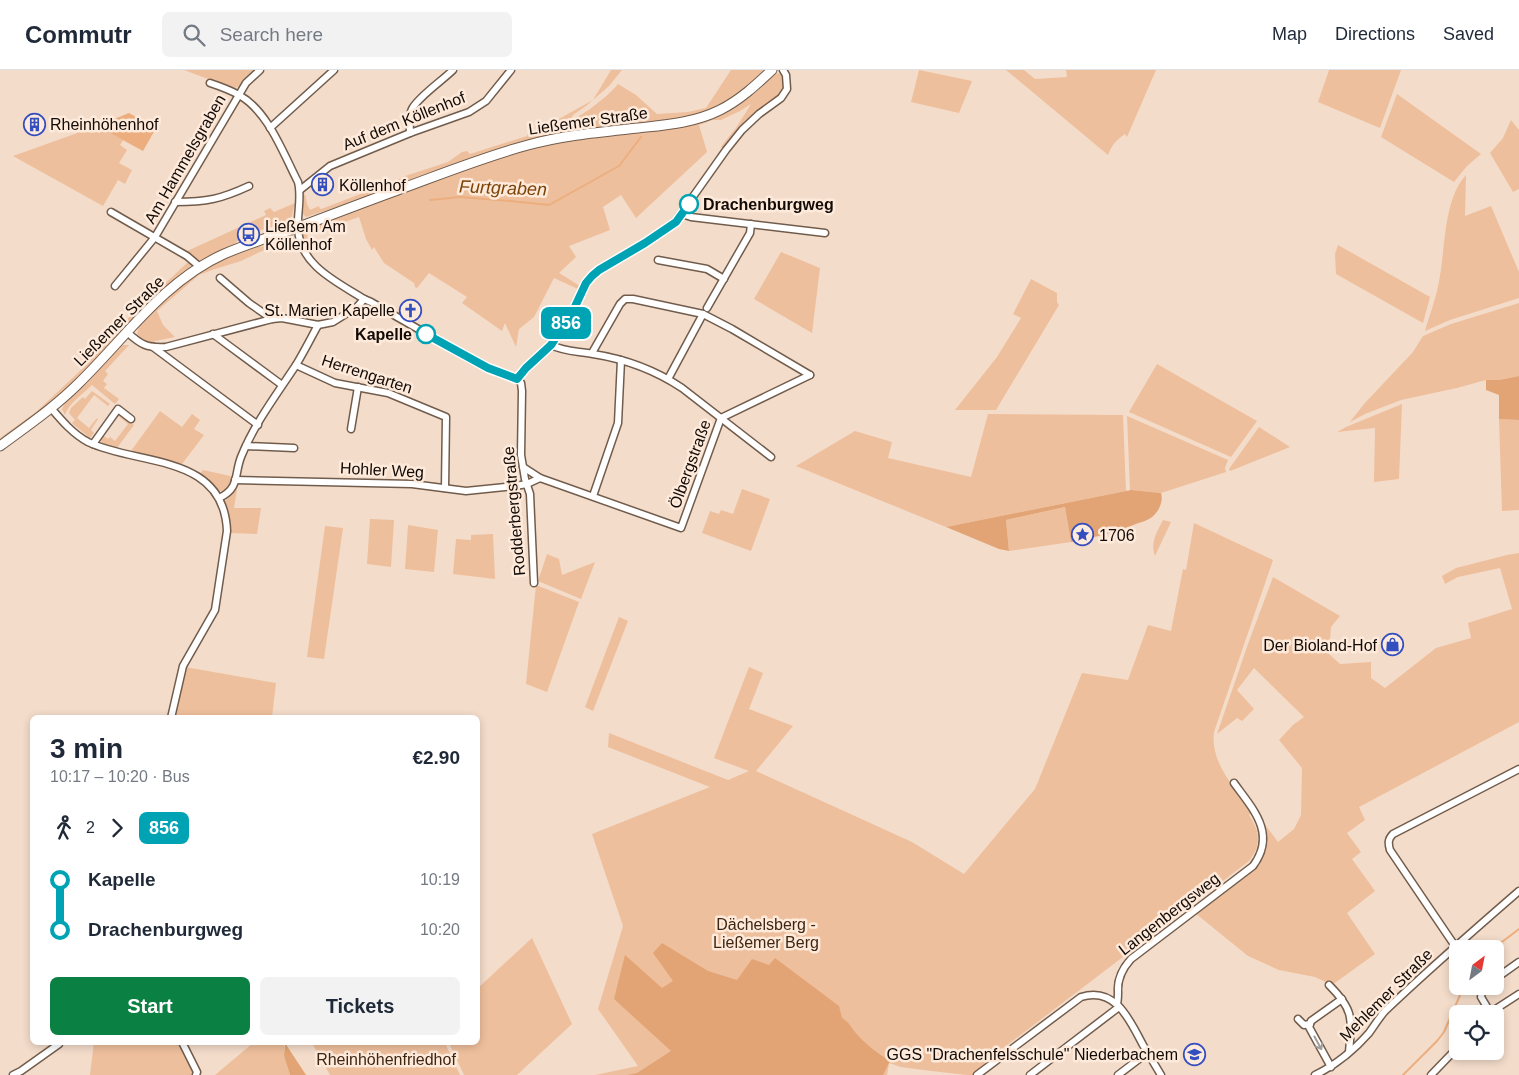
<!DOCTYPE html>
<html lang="en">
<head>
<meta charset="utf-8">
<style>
  :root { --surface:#fff; --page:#f2f2f3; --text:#1f2937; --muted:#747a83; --line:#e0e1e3; --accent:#0b8043 }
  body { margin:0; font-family:Arial,sans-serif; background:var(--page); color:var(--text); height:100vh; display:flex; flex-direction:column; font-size:19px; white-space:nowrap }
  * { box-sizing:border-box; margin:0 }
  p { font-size:16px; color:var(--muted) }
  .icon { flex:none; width:28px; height:28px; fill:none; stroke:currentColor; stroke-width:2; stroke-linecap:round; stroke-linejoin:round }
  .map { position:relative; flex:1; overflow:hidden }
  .sheet { position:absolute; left:30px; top:645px; width:450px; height:330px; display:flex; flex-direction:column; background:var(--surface); border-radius:8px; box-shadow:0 2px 8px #0003 }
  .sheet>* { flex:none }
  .badge { padding:0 10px; border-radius:8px; font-size:18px; line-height:32px }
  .needle { width:32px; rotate:32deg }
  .tools { position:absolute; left:1449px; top:870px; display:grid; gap:10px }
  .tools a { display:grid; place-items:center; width:55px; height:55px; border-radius:8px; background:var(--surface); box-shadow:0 2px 8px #0003; font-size:25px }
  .map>.badge { position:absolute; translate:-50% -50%; box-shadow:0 0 0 2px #fff }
  .legs { display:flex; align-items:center; gap:8px; height:55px; padding:0 20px; font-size:16px }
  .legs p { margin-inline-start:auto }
  .summary { display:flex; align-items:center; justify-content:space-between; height:85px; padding:0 20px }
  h1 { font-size:28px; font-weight:800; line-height:38px }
  .cta { display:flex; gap:10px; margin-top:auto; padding:10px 20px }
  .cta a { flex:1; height:58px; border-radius:8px; background:var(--accent); color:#fff; font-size:20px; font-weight:800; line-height:58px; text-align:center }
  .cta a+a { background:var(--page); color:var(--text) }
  ul { padding:0 20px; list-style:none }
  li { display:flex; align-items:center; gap:18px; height:50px; font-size:19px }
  li i { display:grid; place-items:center; width:8px; height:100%; margin:0 6px; background:currentColor }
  li i::after { content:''; width:12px; height:12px; margin:-6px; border:4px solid; border-radius:50%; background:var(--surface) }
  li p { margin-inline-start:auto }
  li:first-child i { background:linear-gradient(#0000 50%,currentColor 0) }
  li:last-child i { background:linear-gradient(currentColor 50%,#0000 0) }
  header { display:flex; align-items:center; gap:30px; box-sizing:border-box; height:70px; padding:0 25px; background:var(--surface); border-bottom:1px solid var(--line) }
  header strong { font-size:24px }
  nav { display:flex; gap:28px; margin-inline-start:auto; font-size:18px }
  .search { width:350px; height:45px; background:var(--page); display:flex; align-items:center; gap:12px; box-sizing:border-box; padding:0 18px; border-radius:8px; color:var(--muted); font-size:19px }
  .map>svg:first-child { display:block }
  .green { fill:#eebf9c }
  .forest { fill:#e2a474 }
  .water { fill:#ecae7e }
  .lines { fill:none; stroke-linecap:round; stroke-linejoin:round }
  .stream { stroke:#ecae7e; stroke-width:2 }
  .street-casing { stroke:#715c4c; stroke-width:9 }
  .secondary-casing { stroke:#715c4c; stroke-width:11 }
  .street { stroke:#fff; stroke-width:6 }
  .secondary { stroke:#fff; stroke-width:9 }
  .oneway { stroke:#a09d9b }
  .line-1-casing { stroke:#fff; stroke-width:11 }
  .line-1 { stroke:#00a3b4; stroke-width:8 }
  .stop-1-dot { fill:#fff; stroke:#00a3b4; stroke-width:2.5 }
  .labels { text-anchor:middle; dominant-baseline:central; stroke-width:5; stroke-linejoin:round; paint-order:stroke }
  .street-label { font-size:16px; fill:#120a05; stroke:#feeadb }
  .poi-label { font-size:16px; fill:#120a05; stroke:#feeadb; text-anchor:start }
  .stop-label { font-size:16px; font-weight:bold; fill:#120a05; stroke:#feeadb; text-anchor:start }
  .park-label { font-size:16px; fill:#3f2611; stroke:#feeadb }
  .water-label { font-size:18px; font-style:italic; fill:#7c4308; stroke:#feeadb }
</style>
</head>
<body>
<header>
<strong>Commutr</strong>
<div class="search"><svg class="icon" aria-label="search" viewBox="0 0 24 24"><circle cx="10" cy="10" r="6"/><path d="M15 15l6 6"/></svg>Search here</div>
<nav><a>Map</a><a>Directions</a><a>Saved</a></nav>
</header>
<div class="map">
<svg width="1519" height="1005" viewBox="0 0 1519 1005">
  <rect width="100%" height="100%" fill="#f4dcca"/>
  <g class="green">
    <path d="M184 0H258L239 17 232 18Z"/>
    <path d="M611 0H622L609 16 586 36 573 45 565 62 563 64 312 145 306 147 303 144 304 126 305 123 307 134 310 140 319 136 320 139 324 138 402 108V107L448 92 462 82 467 81 470 84 527 66 529 62 537 61 593 30Z"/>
    <path d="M731 0H766C752 12 737 28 720 36 678 55 625 56 580 61L576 59 573 55C576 46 583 44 590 39 600 31 611 23 618 14L636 25 657 44 688 42 706 38Z"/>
    <path d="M919 0 972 11 959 43 911 32Z"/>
    <path d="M1006 0H1024L1035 9 1067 7 1066 0H1156L1127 67 1125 64C1116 70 1112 75 1108 85Z"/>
    <path d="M1329 0H1401L1380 58 1318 32Z"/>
    <path d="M777 3 781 4 784 9V17L779 26 740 58 723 78 721 77 723 74 736 58 751 34 740 41 721 50H713L699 55 707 82 636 148 621 125 603 137 610 160 569 176 576 187 559 203 580 216 578 219 554 208 534 247 519 259 516 277 505 253 502 261 462 233 467 227 429 203 417 218 415 217 414 213 384 193 374 177 372 180 366 169 359 147 307 165 312 188 305 179 302 165 309 157 469 98 548 73 692 53 756 20Z"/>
    <path d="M1397 24 1481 84 1467 96 1454 112 1381 67Z"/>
    <path d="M1511 50 1519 60V119L1513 122 1490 83 1503 68Z"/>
    <path d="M97 56 123 70 120 75 127 80 119 93 132 100 125 114 118 110 103 136 13 86Z"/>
    <path d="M1466 105 1465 146 1491 136 1519 202V228L1450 250 1425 261C1429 246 1435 232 1438 216 1446 183 1442 131 1466 105Z"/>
    <path d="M295 133 292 146 288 152 245 165 234 174 204 190H199L185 182 266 145 264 141 270 138 274 142Z"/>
    <path d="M283 171 241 191 215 199 199 205 157 241 163 255 175 267 155 271 152 274 144 272 137 264 139 256 142 251 155 238 196 202 220 190 251 178 265 176Z"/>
    <path d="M1338 175 1430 227 1423 253 1336 204 1335 184Z"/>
    <path d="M781 182 820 198 812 263 754 229Z"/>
    <path d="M188 192H190L191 195 189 200 127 256 117 255H121Z"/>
    <path d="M1031 209 1057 223V232L1059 235 996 340H955L997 287 1021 248 1013 244Z"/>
    <path d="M1519 233V306L1499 310H1486L1457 318 1401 330 1365 344 1350 352 1364 334 1413 282 1423 266 1451 254Z"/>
    <path d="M117 260 119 262V265L70 317 0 373V368L36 342 81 300 116 263Z"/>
    <path d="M123 275H129L105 301 108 304 103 311 107 314 104 318 119 329 115 334 92 315C83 324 68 334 65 345L62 339 65 333 116 278Z"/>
    <path d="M1157 294 1257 351 1231 387 1129 342Z"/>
    <path d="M92 321 110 334 108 336 94 325 77 348 89 358 97 348 98 349 91 360 94 363 90 368 73 354 72 353 75 350 69 343 71 338 83 327 85 329Z"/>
    <path d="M1402 334 1399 409 1374 412 1375 358 1337 362 1346 357Z"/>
    <path d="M160 341 182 357 192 344 200 350 194 359 204 365 182 394 131 381Z"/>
    <path d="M118 344 134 355 117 378 103 374 100 369 102 365 108 369 110 367 115 371 128 354 117 345Z"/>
    <path d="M988 344 1123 345 1126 421 946 457 796 396 855 361 892 372 888 388 971 407Z"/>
    <path d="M1127 346 1228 390 1225 398 1226 402 1161 423 1130 420Z"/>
    <path d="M1499 349 1519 350V440L1502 441Z"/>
    <path d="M1259 357 1290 377 1230 401 1229 399Z"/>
    <path d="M203 400 230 406 233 405C231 414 229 422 219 421L200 404Z"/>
    <path d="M237 419 234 438H261L257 464 231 463 229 448 225 431Z"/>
    <path d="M742 419 770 429 751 481 702 463 710 441 719 444 721 440 733 444Z"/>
    <path d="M1065 437 1071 472 1009 481 1006 450Z"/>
    <path d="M370 449 394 450 391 497 367 494Z"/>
    <path d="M1163 450 1171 452 1155 486C1150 472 1157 462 1163 450Z"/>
    <path d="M1194 453 1273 490 1214 662C1210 693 1235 718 1252 742L1249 745C1260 762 1262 775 1249 791L985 992V997L973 1005H967L923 1000 901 997 889 993 887 1005H595L638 996 598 939 623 856 592 764 710 717 608 677 609 663 728 710 749 701 714 688 749 597 763 603 749 639 793 656 756 701 912 772 964 804 1035 719 1082 603 1128 610 1148 555 1171 561 1183 499 1186 500Z"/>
    <path d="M408 455 438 460 434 502 405 499Z"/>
    <path d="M325 456 343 458 324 589 307 587Z"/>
    <path d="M493 464 495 509 453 504 456 469 471 470V465Z"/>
    <path d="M1519 483V652L1359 737 1365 750 1347 763 1361 782 1352 789 1375 821 1347 843 1375 884 1332 915 1315 907 1279 900 1248 886 1195 843 1255 797C1266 782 1267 770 1263 752L1278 772 1294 759 1301 745 1302 698 1279 670 1293 655 1304 647 1254 598 1237 620 1254 639 1242 651 1237 648 1217 664 1248 574 1273 507 1340 546 1331 557 1329 584 1340 594 1371 592V608L1385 618 1436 578 1471 568 1468 553 1512 539 1500 498 1458 507 1445 514 1442 506 1456 498 1507 485Z"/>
    <path d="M547 484 559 489 562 505 595 492 581 529 538 511Z"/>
    <path d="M536 515 579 532 547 622 526 614Z"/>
    <path d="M619 547 628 551 593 641 585 637Z"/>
    <path d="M185 597 276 613 272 647 173 648Z"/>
    <path d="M532 868 572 954 517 1005H464L449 973 478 972V918Z"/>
    <path d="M94 972 179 973 194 1002V1005H90Z"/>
    <path d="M253 973H284V986L290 1005H215Z"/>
    <path d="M312 973H445L460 1005H330Z"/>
  </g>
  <g class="forest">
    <path d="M1519 306V350L1499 349V325L1486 320V310H1499Z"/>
    <path d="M1131 420 1161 423C1164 432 1158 444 1149 449 1144 452 1137 453 1131 456 1111 463 1092 468 1071 472L1065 437 1006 450 1009 481 999 479 946 457Z"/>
    <path d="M662 873 708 901 737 910 752 889 769 895 775 888 839 936 842 948C849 952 851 957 855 962 865 974 877 983 890 991L883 1005H627L637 1003 671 981 614 929 625 885 662 918 673 911 653 883Z"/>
    <path d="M285 973 306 1005H290L284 986Z"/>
  </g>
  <path class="water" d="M129 43 156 58 143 81 97 56Z"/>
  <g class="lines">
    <g class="stream">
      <path d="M430 130 460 127 510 131 549 135 619 96 641 67"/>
      <path d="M1489 879 1502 872 1519 859"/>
      <path d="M1403 1005 1437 971 1444 962 1464 916"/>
    </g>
    <defs>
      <g id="street">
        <path d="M210 13C219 16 230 20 239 25 268 41 283 83 298 112 302 127 297 143 298 158 299 195 337 212 364 229L371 232 474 291 499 303 517 309"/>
        <path d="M270 58 334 0"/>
        <path d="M410 63C410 55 408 47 412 39 418 27 443 10 453 0"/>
        <path d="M300 120 330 96 410 63 469 42 486 31 511 0"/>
        <path d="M175 132C207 132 221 129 249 116"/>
        <path d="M111 142 187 186 200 197"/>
        <path d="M682 144 691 147 825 163"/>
        <path d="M658 190 707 199 724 209"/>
        <path d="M220 208 249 233 272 249"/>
        <path d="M115 216 155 167 246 13 260 0"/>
        <path d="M707 238 750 163 751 154"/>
        <path d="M127 262C141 275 147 278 166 277L272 249 282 248 318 255 333 252 357 237 364 229"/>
        <path d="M213 264 282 315"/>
        <path d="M551 275C565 282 578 281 593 284 625 289 655 300 682 318L771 387"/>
        <path d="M153 277 258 355"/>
        <path d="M592 283 620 234 625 229H633L703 244 732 259 810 305"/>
        <path d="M296 295 335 313 388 323 446 347 445 418"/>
        <path d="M517 309 526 298 551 275 572 243 586 213 592 206 599 200 645 173 675 152 726 80 742 60 759 44 781 28 787 19 786 5 783 0"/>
        <path d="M517 309 521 313 522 321 521 385 525 409 530 424 534 513"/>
        <path d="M668 309 703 244"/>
        <path d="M51 338C62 351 73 364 88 372 138 396 224 383 227 461L215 540 183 596 171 648"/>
        <path d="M351 359 358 317"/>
        <path d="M93 374 118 339 131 349"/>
        <path d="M246 376 294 378"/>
        <path d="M523 397 540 408"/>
        <path d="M235 410 412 414 466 421 515 416 527 414 540 408 681 458 721 348 810 305"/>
        <path d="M593 426 618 353 621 290"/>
        <path d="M219 428C240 418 234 405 241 387 254 354 277 324 296 295 304 282 311 268 318 255"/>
        <path d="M1455 876 1390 780C1388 773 1388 769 1393 764L1519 699"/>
        <path d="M1495 909 1519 892"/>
        <path d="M1329 915C1354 940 1352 948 1349 982"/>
        <path d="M1487 916 1482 921 1481 927 1490 942"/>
        <path d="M1117 934C1118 930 1118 927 1118 922 1117 909 1122 899 1131 889L1253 796C1277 764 1253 739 1234 713"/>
        <path d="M1488 944 1519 924"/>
        <path d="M1298 949 1304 955 1310 954"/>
        <path d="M182 972 197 1002 196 1005"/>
        <path d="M1331 997 1309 957 1311 951 1342 929"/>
        <path d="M13 1005 21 1001 59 974"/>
        <path d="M977 1005 1081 927C1116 916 1130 951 1143 975 1149 985 1155 995 1161 1005"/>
        <path d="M1030 1005 1119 937"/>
        <path d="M1118 1005 1147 983"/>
        <path d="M1315 1005C1336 995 1354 980 1369 963 1374 956 1379 948 1385 941 1428 900 1474 860 1519 821"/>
        <path d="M1431 1005 1458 977"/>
      </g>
      <path id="secondary" d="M0 376C27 356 55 337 79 313 125 268 164 211 224 184 249 173 274 166 299 157 331 145 362 133 395 121 439 105 483 87 528 75 564 65 601 62 638 58 665 55 694 53 720 40 740 30 756 15 772 0"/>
    </defs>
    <use href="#street" class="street-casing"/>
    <use href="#secondary" class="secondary-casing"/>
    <use href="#street" class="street"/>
    <use href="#secondary" class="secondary"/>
  </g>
  <defs><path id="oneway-shaft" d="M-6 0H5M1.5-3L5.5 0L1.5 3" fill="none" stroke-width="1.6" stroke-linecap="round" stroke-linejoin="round" transform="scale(1.25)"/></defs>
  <use class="oneway" href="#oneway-shaft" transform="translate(1318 973) rotate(61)"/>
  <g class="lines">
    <defs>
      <path id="line-1" d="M426 264 488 298 517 309 526 298 551 275 572 243 586 213 592 206 599 200 645 173 676 152 689 134"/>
    </defs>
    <use href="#line-1" class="line-1-casing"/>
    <use href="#line-1" class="line-1"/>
  </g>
  <defs>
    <symbol id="building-ring" viewBox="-11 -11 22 22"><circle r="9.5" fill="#feeadb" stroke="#334ebf" stroke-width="1.5"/><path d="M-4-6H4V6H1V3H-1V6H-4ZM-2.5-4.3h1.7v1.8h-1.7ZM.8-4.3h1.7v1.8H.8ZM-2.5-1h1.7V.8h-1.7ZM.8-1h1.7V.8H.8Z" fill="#334ebf"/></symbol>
    <symbol id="bus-ring" viewBox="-11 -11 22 22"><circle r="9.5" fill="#feeadb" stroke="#334ebf" stroke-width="1.5"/><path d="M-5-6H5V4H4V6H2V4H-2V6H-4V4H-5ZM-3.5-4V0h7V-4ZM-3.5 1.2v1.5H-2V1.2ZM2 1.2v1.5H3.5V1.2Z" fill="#334ebf"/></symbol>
    <symbol id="church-ring" viewBox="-11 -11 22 22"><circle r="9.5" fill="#feeadb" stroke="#334ebf" stroke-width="1.5"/><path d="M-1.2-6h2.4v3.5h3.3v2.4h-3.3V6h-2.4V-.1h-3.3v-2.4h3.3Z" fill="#334ebf"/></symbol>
    <symbol id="sight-ring" viewBox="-11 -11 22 22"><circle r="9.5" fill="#feeadb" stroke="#334ebf" stroke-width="1.5"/><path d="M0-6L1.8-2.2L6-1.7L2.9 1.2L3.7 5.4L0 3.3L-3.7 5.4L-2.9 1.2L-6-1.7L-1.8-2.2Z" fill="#334ebf"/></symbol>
    <symbol id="shop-ring" viewBox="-11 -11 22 22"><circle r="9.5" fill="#feeadb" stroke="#334ebf" stroke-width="1.5"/><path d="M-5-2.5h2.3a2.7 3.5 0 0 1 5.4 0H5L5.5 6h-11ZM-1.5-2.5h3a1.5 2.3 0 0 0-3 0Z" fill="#334ebf"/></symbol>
    <symbol id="school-ring" viewBox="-11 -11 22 22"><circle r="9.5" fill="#feeadb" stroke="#334ebf" stroke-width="1.5"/><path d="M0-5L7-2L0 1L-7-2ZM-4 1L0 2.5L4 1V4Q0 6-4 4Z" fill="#334ebf"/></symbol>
  </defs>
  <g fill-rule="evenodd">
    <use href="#building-ring" x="22" y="42" width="25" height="25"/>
    <use href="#building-ring" x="310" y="102" width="25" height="25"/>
    <use href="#bus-ring" x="236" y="152" width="25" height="25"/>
    <use href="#church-ring" x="398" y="228" width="25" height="25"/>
    <use href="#sight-ring" x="1070" y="452" width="25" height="25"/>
    <use href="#shop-ring" x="1380" y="562" width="25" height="25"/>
    <use href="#school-ring" x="1182" y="972" width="25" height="25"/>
  </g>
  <g class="stop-1-dot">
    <circle cx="689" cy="134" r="9"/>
    <circle cx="426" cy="264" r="9"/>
  </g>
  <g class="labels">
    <g class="street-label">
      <text transform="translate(404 51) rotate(-22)">Auf dem Köllenhof</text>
      <text transform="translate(588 51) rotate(-8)">Ließemer Straße</text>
      <text transform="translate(185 89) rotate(-60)">Am Hammelsgraben</text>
      <text transform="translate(119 251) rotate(-45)">Ließemer Straße</text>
      <text transform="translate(367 304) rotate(18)">Herrengarten</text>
      <text transform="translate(690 394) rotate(-70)">Ölbergstraße</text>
      <text transform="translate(382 400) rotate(3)">Hohler Weg</text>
      <text transform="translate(514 441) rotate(-95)">Rodderbergstraße</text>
      <text transform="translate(1169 844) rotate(-38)">Langenbergsweg</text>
      <text transform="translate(1386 925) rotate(-45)">Mehlemer Straße</text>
    </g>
    <g class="poi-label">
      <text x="50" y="54">Rheinhöhenhof</text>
      <text x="339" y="115">Köllenhof</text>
      <text x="265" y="156">Ließem Am<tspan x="265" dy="18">Köllenhof</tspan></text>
      <text x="395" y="240" text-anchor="end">St. Marien Kapelle</text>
      <text x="1099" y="465">1706</text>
      <text x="1377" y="575" text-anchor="end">Der Bioland-Hof</text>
      <text x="1178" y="984" text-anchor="end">GGS "Drachenfelsschule" Niederbachem</text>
    </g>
    <g class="stop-label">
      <text x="703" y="134">Drachenburgweg</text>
      <text x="412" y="264" text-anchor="end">Kapelle</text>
    </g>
    <g class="park-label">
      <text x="766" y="854">Dächelsberg -<tspan x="766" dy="18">Ließemer Berg</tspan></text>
      <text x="386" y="989">Rheinhöhenfriedhof</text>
    </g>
    <g class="water-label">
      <text transform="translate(503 118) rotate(2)">Furtgraben</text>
    </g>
  </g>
</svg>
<div class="tools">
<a><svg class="needle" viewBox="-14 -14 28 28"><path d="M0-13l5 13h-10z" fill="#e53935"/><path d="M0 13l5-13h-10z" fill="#747a83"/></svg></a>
<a><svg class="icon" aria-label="locate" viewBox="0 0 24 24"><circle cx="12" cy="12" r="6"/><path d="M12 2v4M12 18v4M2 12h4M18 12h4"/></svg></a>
</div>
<b class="badge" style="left:566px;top:253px;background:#00a3b4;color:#fff">856</b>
<section class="sheet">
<div class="summary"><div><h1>3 min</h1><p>10:17 – 10:20 · Bus</p></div><b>€2.90</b></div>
<div class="legs"><svg class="icon" aria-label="walk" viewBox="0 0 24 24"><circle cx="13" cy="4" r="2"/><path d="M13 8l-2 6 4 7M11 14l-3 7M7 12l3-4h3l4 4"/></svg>2<svg class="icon" aria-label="forward" viewBox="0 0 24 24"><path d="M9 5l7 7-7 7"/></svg><b class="badge" style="background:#00a3b4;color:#fff">856</b></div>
<ul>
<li><i style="color:#00a3b4"></i><b>Kapelle</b><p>10:19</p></li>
<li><i style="color:#00a3b4"></i><b>Drachenburgweg</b><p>10:20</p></li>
</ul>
<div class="cta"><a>Start</a><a>Tickets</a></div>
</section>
</div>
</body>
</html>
